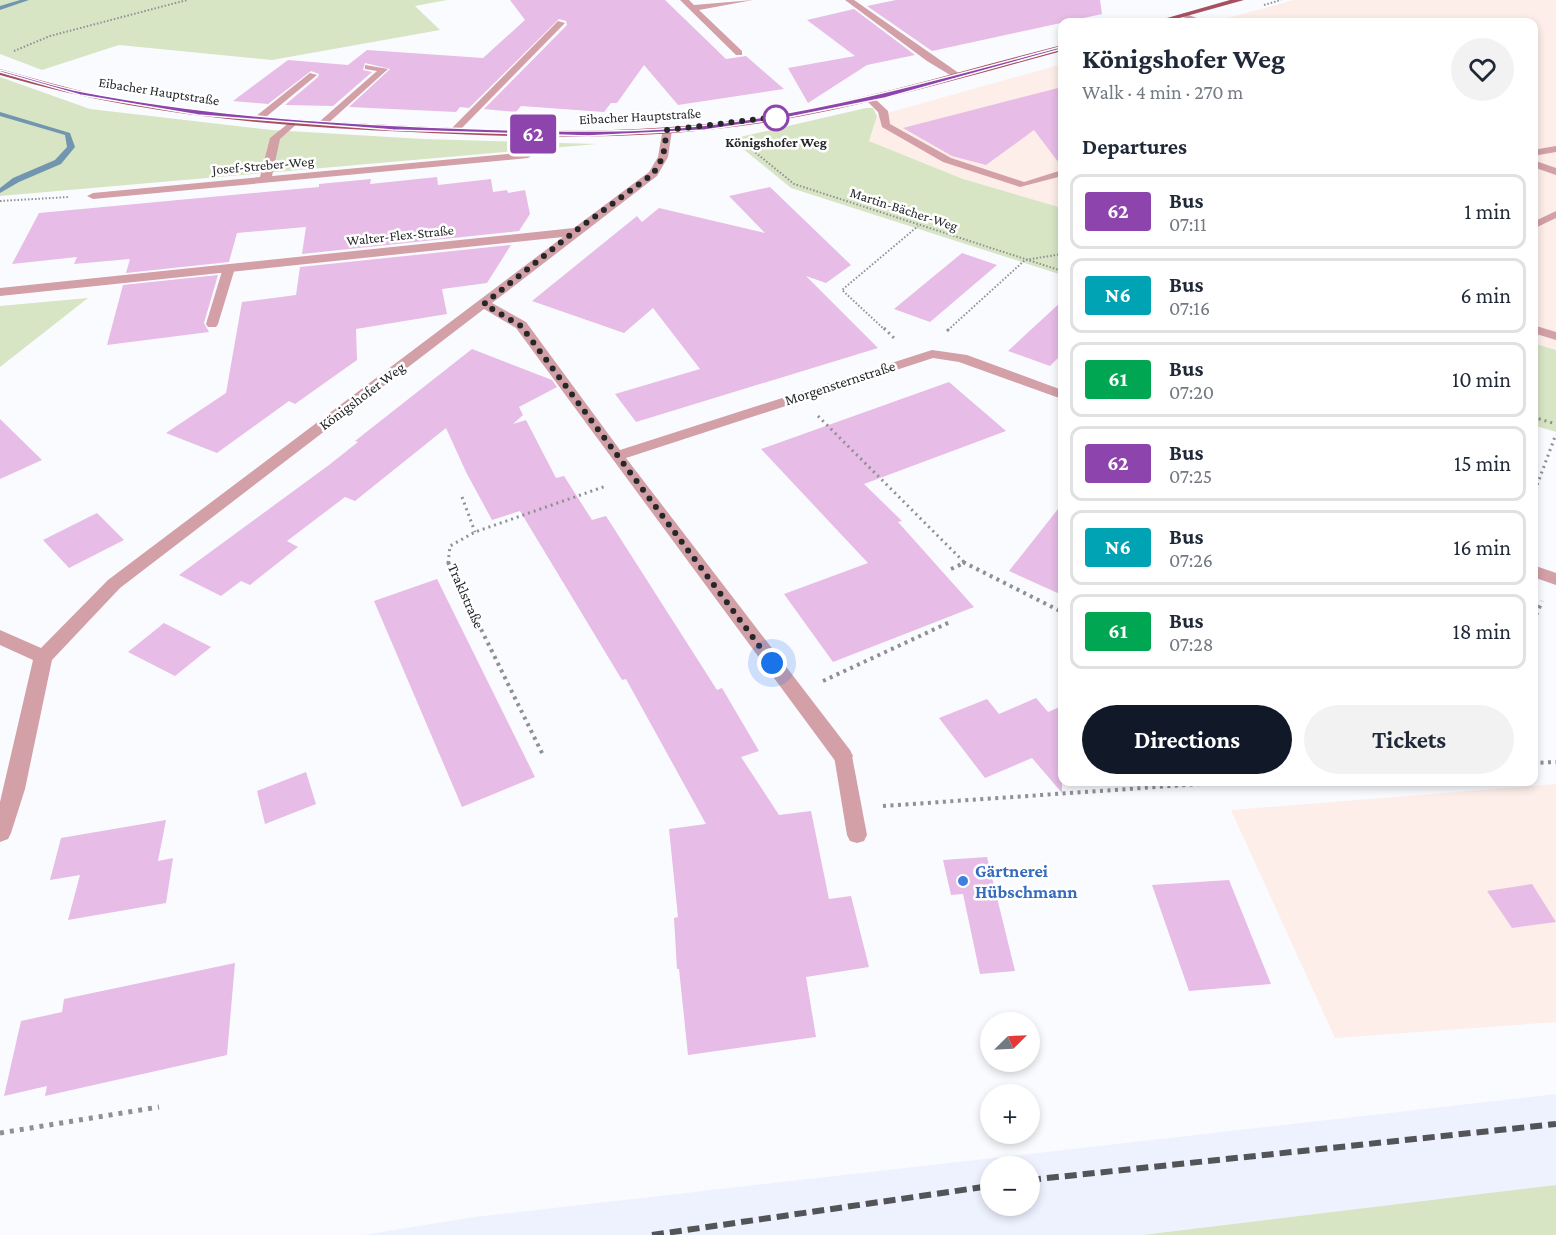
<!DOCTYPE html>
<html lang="en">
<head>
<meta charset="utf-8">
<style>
  :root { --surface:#fff; --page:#f2f2f3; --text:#1f2937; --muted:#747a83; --line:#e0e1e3; --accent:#111827 }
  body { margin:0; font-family:"Crimson Pro",serif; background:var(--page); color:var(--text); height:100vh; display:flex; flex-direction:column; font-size:22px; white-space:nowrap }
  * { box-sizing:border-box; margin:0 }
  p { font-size:20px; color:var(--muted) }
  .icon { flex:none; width:33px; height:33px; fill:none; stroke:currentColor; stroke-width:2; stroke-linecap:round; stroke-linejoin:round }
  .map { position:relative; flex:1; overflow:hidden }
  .panel { position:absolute; left:1058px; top:18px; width:480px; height:768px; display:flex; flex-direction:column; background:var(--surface); border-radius:12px; box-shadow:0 3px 9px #0003 }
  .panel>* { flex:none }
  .badge { padding:0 12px; border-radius:4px; font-size:21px; line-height:39px }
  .needle { width:39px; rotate:66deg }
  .controls { position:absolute; left:980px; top:1012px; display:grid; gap:12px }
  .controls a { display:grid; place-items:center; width:60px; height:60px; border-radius:50%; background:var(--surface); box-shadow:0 3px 9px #0003; font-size:30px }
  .you { position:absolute; width:30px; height:30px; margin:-15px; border:4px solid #fff; border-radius:50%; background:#1a73e8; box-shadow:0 0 0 9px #1a73e833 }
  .map>.badge { position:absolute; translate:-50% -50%; box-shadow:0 0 0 3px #fff }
  h2 { padding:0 24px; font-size:22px; line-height:54px }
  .round { display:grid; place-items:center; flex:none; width:63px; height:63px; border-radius:32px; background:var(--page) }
  .overview { display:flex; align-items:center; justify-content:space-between; height:102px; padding:0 24px }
  h1 { font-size:28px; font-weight:700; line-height:45px }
  .cta { display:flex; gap:12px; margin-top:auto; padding:12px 24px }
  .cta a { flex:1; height:69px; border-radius:36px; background:var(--accent); color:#fff; font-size:24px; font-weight:700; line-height:69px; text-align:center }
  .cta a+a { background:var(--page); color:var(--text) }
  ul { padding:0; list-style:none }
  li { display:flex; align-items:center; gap:18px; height:75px; margin:0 12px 9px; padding:0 12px; border:3px solid var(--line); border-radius:12px }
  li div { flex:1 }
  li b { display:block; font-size:22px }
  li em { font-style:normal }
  li .badge { min-width:66px; font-weight:700; text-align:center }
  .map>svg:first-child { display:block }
  .built { fill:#eef2ff; fill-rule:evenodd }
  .industrial { fill:#fdeee9 }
  .green { fill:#d7e5c5 }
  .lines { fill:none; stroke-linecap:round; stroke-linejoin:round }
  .stream { fill:#7296b0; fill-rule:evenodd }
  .building { fill:#e7bce6 }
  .path-far3 { stroke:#8f9093; stroke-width:2; stroke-dasharray:1.5 2; stroke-linecap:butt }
  .path-far2 { stroke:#8f9093; stroke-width:3; stroke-dasharray:2 4; stroke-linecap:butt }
  .path-far1 { stroke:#8f9093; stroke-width:4; stroke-dasharray:3 4.5; stroke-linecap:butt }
  .path { stroke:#8f9093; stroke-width:5; stroke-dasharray:4 6; stroke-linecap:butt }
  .lane { fill:#d2a0a6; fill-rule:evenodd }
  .street { fill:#d2a0a6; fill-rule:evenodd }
  .primary { fill:#a6505f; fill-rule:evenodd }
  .rail { stroke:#535457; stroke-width:6; stroke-dasharray:12 6; stroke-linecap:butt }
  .line { fill:#8e44ad; stroke:#fff; stroke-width:1.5 }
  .walk { stroke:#26272a; stroke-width:6; stroke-dasharray:0 10.8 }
  .stop-dot { fill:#fff; stroke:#8e44ad; stroke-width:3 }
  .shop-dot { fill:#3f7fe0; stroke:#fff; stroke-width:2 }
  .labels { text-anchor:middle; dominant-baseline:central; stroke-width:5; stroke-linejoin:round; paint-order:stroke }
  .far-street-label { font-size:14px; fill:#26272a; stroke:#fff }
  .far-stop-label { font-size:14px; font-weight:bold; fill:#26272a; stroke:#fff }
  .street-label { font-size:15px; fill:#26272a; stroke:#fff }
  .near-shop-label { font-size:18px; font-weight:bold; fill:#366cbe; stroke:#fff; text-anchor:start }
</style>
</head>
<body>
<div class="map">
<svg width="1556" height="1235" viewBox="0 0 1556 1235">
  <rect width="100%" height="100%" fill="#fafbff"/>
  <path class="built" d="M1556 1094V1185L1142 1235H363L474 1217ZM990 1167H1029V1206H990Z"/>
  <g class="industrial">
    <path d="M1294 0H1556V350L1533 343V22H1213Z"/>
    <path d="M1062 64V208L963 179 869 141 877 116Z"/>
    <path d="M1556 784V1022L1335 1038 1231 810Z"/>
  </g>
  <g class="green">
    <path d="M0 0H447L415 6 440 30 272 60 119 45 42 70 0 54Z"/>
    <path d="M0 77 90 109 272 130 423 139 597 144 0 196Z"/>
    <path d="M866 108H873L877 116 869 141 963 179 1062 208V275L791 188 731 139Z"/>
    <path d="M88 298 0 367V306Z"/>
    <path d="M1533 343 1556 350V432L1533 425Z"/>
    <path d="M1556 1185V1235H1142Z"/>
  </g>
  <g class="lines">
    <g class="stream">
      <path d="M20 0H29L0 10V6Z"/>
      <path d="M0 112 70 133 75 147 61 164 19 182 0 193V188L13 178 55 160 67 147 65 135 0 116Z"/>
    </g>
  </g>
  <g class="building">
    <path d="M510 0H665L726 59 746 56 784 89 678 105 644 65 617 103H611L604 112 521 106 516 112 484 109 567 25 566 21 559 19 469 108 460 107 456 112 349 107 390 69 365 63 363 70 372 72 333 106 285 105 318 77 319 74 311 71 268 104 233 101 288 60 348 65 367 50 483 58 525 20Z"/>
    <path d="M896 0H1100L1102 14 932 51 867 6Z"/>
    <path d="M854 9 915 55 867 65 808 103 788 68 855 56 807 20Z"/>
    <path d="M1062 87V167L1034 130 986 165 952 156 903 128Z"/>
    <path d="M437 177 438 185 491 179 493 192 507 190 508 193 525 190 530 214 519 231 302 254 306 227 237 233 229 262 126 273 130 259 74 264 77 257 12 264 39 213 319 187V184L371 179 370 184Z"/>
    <path d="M770 187 851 265 826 283 806 276 878 348 636 422 615 394 700 369 653 308 624 333 532 301 637 216 642 222 659 208 765 233 729 196Z"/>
    <path d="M511 245 487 283 442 289 447 314 356 329 357 360 295 404 289 401 217 453 166 433 226 393 242 302 296 295 300 267Z"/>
    <path d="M962 253 997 265 930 322 894 309Z"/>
    <path d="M218 275 204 323 209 332 107 345 123 285Z"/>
    <path d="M1062 301V354L1050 366 1008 351Z"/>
    <path d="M472 349 552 380 557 387 519 407 523 415 513 424 526 420 556 478 564 476 592 520 606 516 717 690 722 688 759 751 741 757 779 815 811 811 829 899 851 896 869 967 806 977 816 1037 688 1055 679 969H677L674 918 678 917 669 829 706 824 626 679 622 680 520 511 492 520 466 472 446 428 355 501 345 497 287 541 298 547 250 585 241 581 221 596 179 575 329 465 358 442 355 441Z"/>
    <path d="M949 382 1006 431 864 484 902 521 898 522 974 607 833 662 784 594 868 563 761 449Z"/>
    <path d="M0 419 42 460 0 479Z"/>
    <path d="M1062 504V595L1009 571Z"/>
    <path d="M97 513 124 540 69 568 43 540Z"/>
    <path d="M437 579 535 777 462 807 374 601Z"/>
    <path d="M164 623 211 647 175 676 128 652Z"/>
    <path d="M1036 698 1048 712 1062 706V793L1032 758 985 778 939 718 987 699 999 714Z"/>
    <path d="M306 772 316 804 265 824 257 791Z"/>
    <path d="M166 820 158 861 173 858 166 903 68 920 80 875 50 880 61 838Z"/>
    <path d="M987 857 1015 971 980 974 963 894 951 895 943 860Z"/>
    <path d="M1229 880 1271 984 1189 991 1152 885Z"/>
    <path d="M1532 884 1556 922 1512 928 1487 891Z"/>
    <path d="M235 963 227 1055 45 1096 47 1086 4 1096 21 1021 62 1012 64 999Z"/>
  </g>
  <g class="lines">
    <g class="path-far3">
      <path d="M1264 5 1281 0"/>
      <path d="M14 51 50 36 187 0"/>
      <path d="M750 148 794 184 1062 271"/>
      <path d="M0 201 69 197"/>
      <path d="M885 330 842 290 918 226"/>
      <path d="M948 330 1025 260 1062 254"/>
    </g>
    <g class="path-far2">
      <path d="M884 328 895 339"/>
      <path d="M947 331 950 328"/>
      <path d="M818 416 965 563"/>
      <path d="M1533 417 1556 424"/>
      <path d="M1533 496 1556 434"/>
      <path d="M462 497 475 532"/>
      <path d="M448 563 450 546 475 532 606 486"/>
    </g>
    <g class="path-far1">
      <path d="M448 562 543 755"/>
      <path d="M963 562 1062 612"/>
      <path d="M951 569 964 563"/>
      <path d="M1533 622 1542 601"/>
      <path d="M823 681 950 622"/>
      <path d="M1533 763 1556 762"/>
      <path d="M883 806 1229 782"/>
    </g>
    <path class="path" d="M0 1133 159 1107"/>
    <g class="lane">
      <path d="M558 21 565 23 457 133H451V129Z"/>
      <path d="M365 65 388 69 325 126H319V122L377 71 365 69Z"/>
      <path d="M310 73 317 75 261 121H255V117Z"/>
      <path d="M867 97H873L888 111 890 124 951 158 1024 182 1062 170V176L1020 187 943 162 882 127 878 112 867 101Z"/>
      <path d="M1556 146V152L1533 156V150Z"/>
      <path d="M1556 211V218L1533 229V222Z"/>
      <path d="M229 265 235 268 218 324 216 327H208L206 324 223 268Z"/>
      <path d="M1533 325 1556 332V340L1533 333Z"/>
      <path d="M843 749 850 751 852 756 867 835 864 841 857 843 850 841 847 835 834 756 836 751Z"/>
    </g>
    <g class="street">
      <path d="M680 0H689L694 5 753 0 699 10 742 51V55H736Z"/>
      <path d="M845 0H854L963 76 955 78 927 61Z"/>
      <path d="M1183 13 1208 22H1197L1183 17Z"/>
      <path d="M294 119 299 122 280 139 272 176 528 152 533 155 528 158 93 199 87 196 93 193 260 177 270 138Z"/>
      <path d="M663 128 672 130 668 157 657 176 492 303 526 322 620 450 932 350 967 355 1062 390V399L959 362 933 358 626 458 850 750 853 756 850 762 843 764 836 762 516 328 484 309 120 588 52 660 25 789 11 833 8 839 0 842V802L33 660 0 645V630L41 648 108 580 563 237 0 296V288L574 228 649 172 658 157Z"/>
      <path d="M1533 160 1556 168V175L1533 167Z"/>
      <path d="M1533 565 1556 573V585L1533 577Z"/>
    </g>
    <g class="primary">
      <path d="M1230 0H1244L1165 22H1153Z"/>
      <path d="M1062 45V51C965 77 867 106 768 122 649 141 531 138 411 132 272 126 135 115 0 75V69C33 78 66 88 99 95 207 117 318 122 428 127 541 132 655 134 768 116 867 100 964 70 1062 45Z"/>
    </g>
    <g class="rail">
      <path d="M1029 1180 1556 1124"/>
      <path d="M652 1235 990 1186"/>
    </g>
  </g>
  <path class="line" d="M1060 47 1065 48 885 98 785 118 705 130 588 136 393 130 198 115 80 95 0 72V70C28 77 55 87 84 92 215 117 348 125 481 129 556 131 632 134 707 125 827 111 943 78 1060 47Z"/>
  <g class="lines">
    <path class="walk" d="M772 663 521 326 484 304 574 232 653 174 663 157 667 130 785 116 776 118"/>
  </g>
  <circle class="stop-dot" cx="776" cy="118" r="12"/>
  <circle class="shop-dot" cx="963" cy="881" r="6"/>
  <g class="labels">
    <g class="far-street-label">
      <text transform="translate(159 91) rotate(9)">Eibacher Hauptstraße</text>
      <text transform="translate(640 116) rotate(-3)">Eibacher Hauptstraße</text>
      <text transform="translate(263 165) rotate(-5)">Josef-Streber-Weg</text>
      <text transform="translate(904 209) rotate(18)">Martin-Bächer-Weg</text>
      <text transform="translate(400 235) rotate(-6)">Walter-Flex-Straße</text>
    </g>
    <g class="far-stop-label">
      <text x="776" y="142">Königshofer Weg</text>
    </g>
    <g class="street-label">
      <text transform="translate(840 383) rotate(-18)">Morgensternstraße</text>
      <text transform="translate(362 396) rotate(-37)">Königshofer Weg</text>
      <text transform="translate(466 596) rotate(66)">Traklstraße</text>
    </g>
    <g class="near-shop-label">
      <text x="975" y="871">Gärtnerei<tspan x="975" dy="21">Hübschmann</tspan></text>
    </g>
  </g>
</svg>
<div class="controls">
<a><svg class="needle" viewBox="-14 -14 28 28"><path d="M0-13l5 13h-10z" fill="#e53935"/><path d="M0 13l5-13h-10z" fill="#747a83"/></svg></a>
<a>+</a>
<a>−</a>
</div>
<div class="you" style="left:772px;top:663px"></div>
<b class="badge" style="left:533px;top:134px;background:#8e44ad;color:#fff">62</b>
<section class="panel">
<div class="overview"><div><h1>Königshofer Weg</h1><p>Walk · 4 min · 270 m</p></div><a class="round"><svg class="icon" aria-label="heart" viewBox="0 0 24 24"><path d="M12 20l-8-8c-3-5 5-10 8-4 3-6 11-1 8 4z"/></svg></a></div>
<h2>Departures</h2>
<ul>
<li><span class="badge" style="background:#8e44ad;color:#fff">62</span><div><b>Bus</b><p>07:11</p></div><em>1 min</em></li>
<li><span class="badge" style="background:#00a3b4;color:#fff">N6</span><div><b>Bus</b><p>07:16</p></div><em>6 min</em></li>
<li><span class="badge" style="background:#00a651;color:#fff">61</span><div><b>Bus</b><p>07:20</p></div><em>10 min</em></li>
<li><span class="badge" style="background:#8e44ad;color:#fff">62</span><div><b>Bus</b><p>07:25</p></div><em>15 min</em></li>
<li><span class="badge" style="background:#00a3b4;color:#fff">N6</span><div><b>Bus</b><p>07:26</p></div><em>16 min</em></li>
<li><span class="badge" style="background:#00a651;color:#fff">61</span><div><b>Bus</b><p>07:28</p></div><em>18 min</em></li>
</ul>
<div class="cta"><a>Directions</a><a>Tickets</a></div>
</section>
</div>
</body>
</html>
